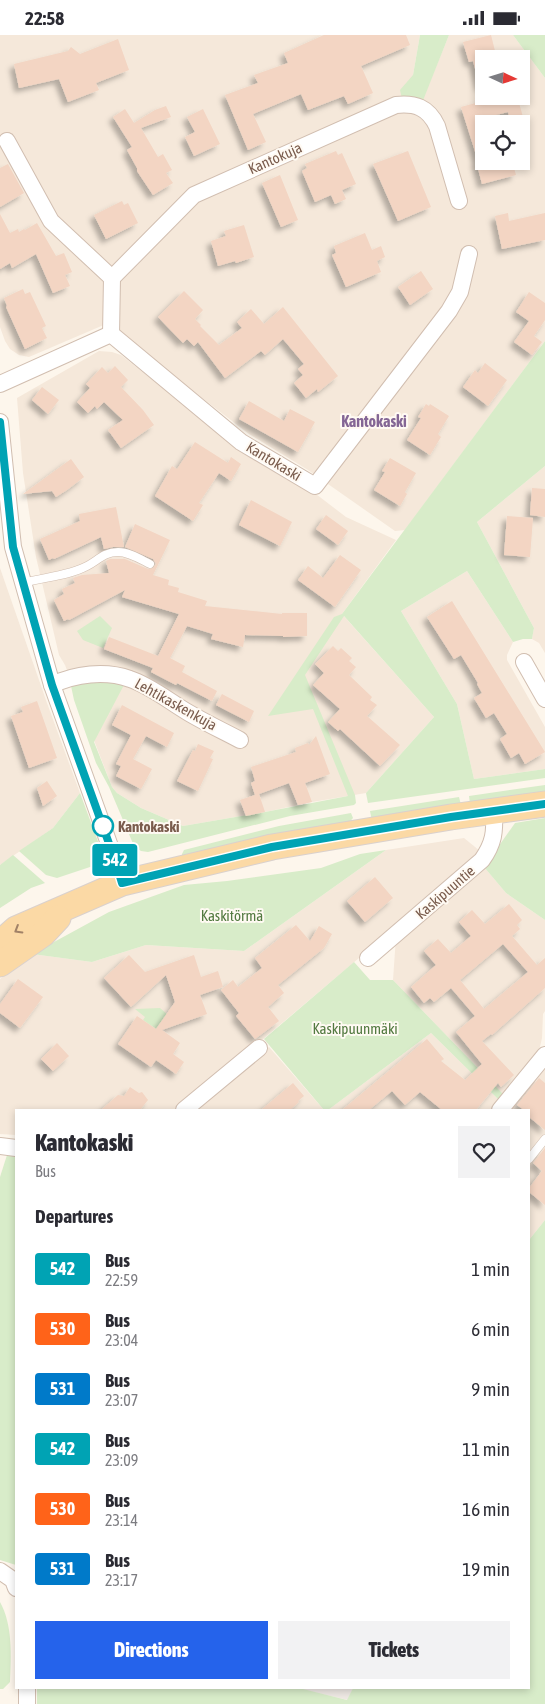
<!DOCTYPE html>
<html lang="en">
<head>
<meta charset="utf-8">
<style>
  :root { --surface:#fff; --page:#f2f2f3; --text:#2b2b33; --muted:#7c7c81; --accent:#2563eb }
  body { margin:0; font-family:"Asap Condensed",sans-serif; background:var(--page); color:var(--text); height:100vh; display:flex; flex-direction:column; font-size:19px; white-space:nowrap }
  * { box-sizing:border-box; margin:0 }
  p { font-size:16px; color:var(--muted) }
  .icon { flex:none; width:28px; height:28px; fill:none; stroke:currentColor; stroke-width:2; stroke-linecap:round; stroke-linejoin:round }
  .map { position:relative; flex:1; overflow:hidden }
  .side { position:absolute; left:15px; top:1074px; width:515px; height:580px; display:flex; flex-direction:column; background:var(--surface); border-radius:0px; box-shadow:0 2px 8px #0003 }
  .side>* { flex:none }
  .badge { padding:0 10px; border-radius:4px; font-size:18px; line-height:32px }
  .needle { width:32px; rotate:94deg }
  .tools { position:absolute; left:475px; top:15px; display:grid; gap:10px }
  .tools a { display:grid; place-items:center; width:55px; height:55px; border-radius:0px; background:var(--surface); box-shadow:0 2px 8px #0003; font-size:25px }
  .map>.badge { position:absolute; translate:-50% -50%; box-shadow:0 0 0 2px #fff }
  h2 { padding:0 20px; font-size:19px; line-height:45px }
  .round { display:grid; place-items:center; flex:none; width:52px; height:52px; border-radius:0px; background:var(--page) }
  .overview { display:flex; align-items:center; justify-content:space-between; height:85px; padding:0 20px }
  h1 { font-size:24px; font-weight:800; line-height:38px }
  .cta { display:flex; gap:10px; margin-top:auto; padding:10px 20px }
  .cta a { flex:1; height:58px; border-radius:0px; background:var(--accent); color:#fff; font-size:20px; font-weight:800; line-height:58px; text-align:center }
  .cta a+a { background:var(--page); color:var(--text) }
  ul { padding:0; list-style:none }
  li { display:flex; align-items:center; gap:15px; height:60px; padding:0 20px }
  li div { flex:1 }
  li b { display:block; font-size:19px }
  li em { font-style:normal }
  li .badge { min-width:55px; font-weight:700; text-align:center }
  .status { display:flex; justify-content:space-between; align-items:center; height:35px; padding:0 25px; background:var(--surface); direction:ltr }
  .status svg { height:14px; fill:currentColor }
  .map>svg:first-child { display:block }
  .residential { fill:#f5e8da; fill-rule:evenodd }
  .industrial { fill:#efe9e4 }
  .green { fill:#d8ecc9 }
  .building { fill:#f3d5c3; fill-rule:evenodd; filter:url(#shadow) }
  .lines { fill:none; stroke-linecap:round; stroke-linejoin:round }
  .service-casing { stroke:#d1beb0; stroke-width:9 }
  .minor-casing { stroke:#d1beb0; stroke-width:18 }
  .primary-casing { stroke:#dad1cd; stroke-width:27 }
  .service { stroke:#fff; stroke-width:8 }
  .minor { stroke:#fff; stroke-width:16 }
  .primary { stroke:#fbd9a5; stroke-width:25 }
  .oneway { stroke:#a18267 }
  .line-casing { stroke:#fff; stroke-width:11 }
  .line { stroke:#00a3b4; stroke-width:8 }
  .stop-dot { fill:#fff; stroke:#00a3b4; stroke-width:2.5 }
  .labels { text-anchor:middle; dominant-baseline:central; stroke-width:4; stroke-linejoin:round; paint-order:stroke }
  .street-label { font-size:15px; fill:#7a5c4d; stroke:#fffaf3 }
  .stop-label { font-size:15px; font-weight:bold; fill:#7a5c4d; stroke:#fffaf3; text-anchor:start }
  .park-label { font-size:15px; fill:#537a41; stroke:#fffaf3 }
  .neighbourhood-label { font-size:16px; font-weight:bold; fill:#846695; stroke:#fffaf3 }
</style>
</head>
<body>
<div class="status"><b>22:58</b><svg viewBox="0 0 49 12"><path d="M0 12V9h3v3zM5 12V6h3v6zM10 12V3h3v9zM15 12V0h3v12zM26 1h20v11H26zM47 4h2v5h-2z"/></svg></div>
<div class="map">
<svg width="545" height="1669" viewBox="0 0 545 1669">
  <defs>
    <filter id="shadow"><feDropShadow dx="-4.5" dy="4.5" stdDeviation="2.5" flood-color="#0004"/></filter>
  </defs>
  <rect width="100%" height="100%" fill="#fdf6ec"/>
  <g class="residential">
    <path d="M0 0H420L413 40 421 68 449 0H513L545 43V306L405 495 395 496 308 435 249 399 106 289 29 322 19 320 10 314 5 306 0 292ZM484 24H521V61H484ZM484 89H521V126H484Z"/>
    <path d="M99 316 112 317 121 320 238 412 312 456 346 482 396 505 342 579 434 682 366 758 312 767 270 776 183 791 141 773 117 758 112 752 65 630 59 620 36 522 23 438 17 363Z"/>
    <path d="M545 431V618L539 608 532 604 534 593 477 487Z"/>
    <path d="M0 533 47 668 80 758 53 793 0 830Z"/>
    <path d="M467 536 513 607 507 620V625L545 692V734L474 744 457 669 401 576Z"/>
    <path d="M464 803 480 816 359 923 249 1016 174 1075H16V1100L0 1099V944L32 919 92 927 146 910 244 916 386 815Z"/>
    <path d="M484 832 506 858 545 885V976L543 979 542 1003 539 1016 503 1059 393 945 396 902Z"/>
    <path d="M431 998 499 1065 491 1075H328Z"/>
    <path d="M269 1012 324 1075H197Z"/>
    <path d="M545 1034V1185L529 1205V1075H511Z"/>
  </g>
  <path class="industrial" d="M295 1653H353L348 1665Z"/>
  <g class="green">
    <path d="M420 0H449L422 68 402 64 400 55 413 40Z"/>
    <path d="M513 0H545V43Z"/>
    <path d="M545 306V431L477 487 534 593 532 604H523L513 607 467 536 401 576 457 669 474 744 545 734V743L368 768 366 758 434 682 344 581 305 640 355 760 356 768 354 770 290 781 148 817 141 816 134 811 109 752 96 728 74 665 71 651 84 646 125 648 94 707 112 752 117 758 141 773 183 791 265 777 348 761 313 674 268 681 334 582 342 579Z"/>
    <path d="M100 581 112 593 103 613 83 605 77 596Z"/>
    <path d="M545 750V760L470 769 469 761Z"/>
    <path d="M80 758 103 820 102 828 57 843 46 840 19 816 53 793Z"/>
    <path d="M459 762 461 770 372 786 370 776Z"/>
    <path d="M351 778 353 783 346 791 182 821V819L184 815 279 791Z"/>
    <path d="M545 783V885L506 858 484 832 515 788Z"/>
    <path d="M386 815 244 916 146 910 92 927 32 919 109 877 184 850 227 846 321 833 360 819Z"/>
    <path d="M13 820 45 848 31 853 0 873V830Z"/>
    <path d="M354 927 370 945H393L503 1059 499 1065 431 998 328 1075H324L264 1004Z"/>
    <path d="M160 973 167 979 156 994 143 985 145 982 135 974Z"/>
    <path d="M7 1120 16 1121V1530L0 1525V1142Z"/>
    <path d="M545 1185V1669H37V1652H295L347 1665 353 1653 529 1652V1205Z"/>
    <path d="M0 1567C13 1590 11 1622 10 1647L3 1654H0Z"/>
  </g>
  <g class="building">
    <path d="M324 0H406L410 10 361 31 373 58 348 69 344 61 308 75 301 59 253 79 266 107 248 115 225 60 258 48 254 40 288 28 284 18Z"/>
    <path d="M491 0 497 24H484V52H480L473 26 469 27 463 7Z"/>
    <path d="M118 4 129 35 96 48 99 55 68 67 59 44 19 53 14 29 68 16 71 12 80 19Z"/>
    <path d="M482 61H517L525 89H511L508 77 484 83V126H512L516 140 482 149 476 126H478L461 72 483 66Z"/>
    <path d="M166 71 171 82 141 93 158 122 163 119 172 135 166 138 173 148 153 160 137 136V133L127 115 132 112 113 82 125 74 134 88 155 75Z"/>
    <path d="M203 74 220 109 194 121 185 102 195 97 187 82Z"/>
    <path d="M336 116 338 120 342 118 356 149 342 155 346 164 335 169 331 160 315 167 302 136 307 133 305 129Z"/>
    <path d="M408 116 431 172 398 186 373 129Z"/>
    <path d="M8 129 24 158 0 172V133Z"/>
    <path d="M280 140 298 185 281 192 262 148Z"/>
    <path d="M122 166 124 170 128 168 138 188 106 204 94 180Z"/>
    <path d="M508 178 509 186 545 178V205L502 214 495 181Z"/>
    <path d="M0 179 10 198 18 194 19 197 24 194 25 195 37 188 56 221 64 218 72 237 65 240 70 251 53 258 36 219 12 233 10 228 0 234Z"/>
    <path d="M244 190 254 222 236 228 235 226 218 231 211 206 226 201 224 196Z"/>
    <path d="M365 198 372 215 381 211 385 222 377 226 381 237 346 252 332 220 336 218 334 211Z"/>
    <path d="M421 236 433 254 410 270 398 252Z"/>
    <path d="M23 254 25 259 30 257 46 291 42 293 47 303 25 314 6 272 7 271 4 263Z"/>
    <path d="M184 256 203 275 195 284 201 290 200 291 219 310 242 293 237 287 251 274 264 289 283 272 338 341 318 357 317 354 306 363 294 348 303 340 298 334 304 329 283 304 265 320 261 316 225 343 198 307 194 311 187 304 183 308 158 282Z"/>
    <path d="M529 257 545 268V285L534 301 542 307 532 320 514 307 529 286 516 277Z"/>
    <path d="M485 328 507 345 488 371 463 352 475 335 478 338Z"/>
    <path d="M115 331 128 345 121 352 143 375 154 390 121 413 108 395 123 385 104 367 97 374 95 371 88 378 77 367 90 353 86 349 102 332 108 338Z"/>
    <path d="M42 352 59 365 48 379 32 365Z"/>
    <path d="M249 366 284 386 290 374 315 387 298 417 239 384Z"/>
    <path d="M426 369 429 371 430 369 449 381 438 399 441 402 430 420 407 405 421 383 418 382Z"/>
    <path d="M195 407 228 428 231 422 241 429 231 446 219 438 199 468 203 470 193 486 155 461 172 431 177 434Z"/>
    <path d="M390 423 416 438 405 457 407 459 400 471 374 455 385 437 382 436Z"/>
    <path d="M71 424 84 442 67 455 56 462 52 456 23 459Z"/>
    <path d="M532 453 545 454V482L530 480Z"/>
    <path d="M251 465 292 487 280 511 239 490Z"/>
    <path d="M116 472 124 512H113L104 514 101 502 54 524 53 523 49 525 40 504 80 486 79 479Z"/>
    <path d="M326 480 348 496 338 510 316 494Z"/>
    <path d="M507 481 533 483 530 522 504 520Z"/>
    <path d="M135 489 170 505 153 540 169 545 168 550 179 553 178 557 207 566 205 571 282 579V578H307V601L283 602V601L245 600 243 612 211 604 213 599 187 591 170 623 185 631 182 637 217 656 212 666 177 648 176 650 151 637 153 633 104 614 109 602 158 621 179 579 122 562 125 555 69 585 68 584 64 586 54 565 64 559 62 554 75 548 73 543 82 540 109 538 106 526 110 524H125L148 534 153 533 156 529 153 524 125 512Z"/>
    <path d="M340 520 361 535 335 572 298 545 308 531 323 543Z"/>
    <path d="M452 566 545 717 525 729 519 718 511 723 500 704 507 699 494 678 486 683 474 663 482 658 477 649 478 648 461 620 454 624 427 582Z"/>
    <path d="M333 611 338 616 341 613 352 623 349 626 356 632 349 640 372 662 370 665 377 670 367 681 400 710 380 731 340 694 338 696 328 687 340 674 313 650 324 638 315 629Z"/>
    <path d="M222 659 254 676 249 687 216 670Z"/>
    <path d="M37 666 57 723 29 733 11 681 23 677 21 672Z"/>
    <path d="M122 670 174 698 167 712 146 701 133 724 152 734 141 754 116 741 121 731 116 729 131 700 112 690Z"/>
    <path d="M316 701 330 739 305 748 312 767 298 770 289 748 259 759 265 777 246 781 240 765 255 760 251 748 255 746 251 732 296 717 295 713 308 708 309 710Z"/>
    <path d="M198 709 214 716 210 723 213 724 198 756 177 746 193 715 195 716Z"/>
    <path d="M47 746 57 761 43 771 37 753Z"/>
    <path d="M375 842 393 863 365 887 347 866Z"/>
    <path d="M509 869 522 885 517 890 520 894 512 901 537 930 545 923V953L492 1000 491 999 482 1006 514 1040 501 1052 498 1048 476 1075H442L420 1057 405 1070 392 1056 369 1075H342L427 1004 444 1024 441 1026 465 1045 482 1029 456 997 475 981 451 953 434 967 430 963 424 968 411 952 436 930 424 916 438 904 451 918 471 901 459 887 472 875 485 889ZM503 909 528 937 484 974 460 945Z"/>
    <path d="M296 890 310 906 319 891 332 899 324 913 278 950 284 958 268 972 279 986 255 1004 236 981 239 978 221 955 233 945 238 952 262 933 255 923Z"/>
    <path d="M129 920 145 937 194 920 201 942 218 936 223 952 200 960 207 979 162 995 180 1008 173 1019 184 1027 176 1039 156 1025 151 1032 118 1009 137 981 156 994 175 967 166 940 131 972 104 943Z"/>
    <path d="M18 944 43 962 20 993 0 978V969Z"/>
    <path d="M57 1008 69 1021 53 1036 41 1024Z"/>
    <path d="M539 1043 545 1048V1095L529 1082V1075H524L517 1070Z"/>
    <path d="M293 1048 304 1061 298 1066 299 1067 290 1075H261Z"/>
    <path d="M130 1052 139 1058 142 1057 148 1065 140 1075H101L118 1060 124 1061Z"/>
    <path d="M545 1113V1170L529 1157V1153L542 1136 533 1128Z"/>
  </g>
  <g class="lines">
    <defs>
      <g id="service">
        <path d="M23 548C44 542 68 541 87 531 97 526 104 517 118 517 129 517 140 524 150 529"/>
        <path d="M529 1124 545 1104"/>
      </g>
      <g id="minor">
        <path d="M7 106 51 186 112 243"/>
        <path d="M111 299 112 243 194 160 396 70C415 68 428 72 437 91L459 166"/>
        <path d="M0 349 111 299 241 407 315 451 449 276 460 257 469 219"/>
        <path d="M0 387 13 512 52 650 116 828 122 848"/>
        <path d="M524 627 545 664"/>
        <path d="M52 650C75 639 105 635 130 644 151 651 170 667 189 678 206 688 223 696 240 705"/>
        <path d="M368 923 482 825C494 808 495 797 494 776"/>
        <path d="M184 1075 259 1013"/>
        <path d="M500 1075 545 1020"/>
        <path d="M0 1111 16 1113"/>
        <path d="M0 1536 13 1545 16 1553"/>
        <path d="M27 1669V1652"/>
      </g>
      <g id="primary">
        <path d="M0 908 16 894 122 848 272 812 451 782 545 769"/>
        <path d="M0 929 43 899 58 883"/>
      </g>
    </defs>
    <use href="#service" class="service-casing"/>
    <use href="#minor" class="minor-casing"/>
    <use href="#primary" class="primary-casing"/>
    <use href="#service" class="service"/>
    <use href="#minor" class="minor"/>
    <use href="#primary" class="primary"/>
  </g>
  <defs><path id="oneway-chevron" d="M-2-3.5L2.5 0L-2 3.5" fill="none" stroke-width="1.6" stroke-linecap="round" stroke-linejoin="round" transform="scale(1.25)"/></defs>
  <use class="oneway" href="#oneway-chevron" transform="translate(18 895) rotate(149)"/>
  <g class="lines">
    <defs>
      <path id="line" d="M0 387 13 512 52 650 116 828 122 848 272 812 451 782 545 769"/>
    </defs>
    <use href="#line" class="line-casing"/>
    <use href="#line" class="line"/>
  </g>
  <circle class="stop-dot" cx="103" cy="791" r="10"/>
  <g class="labels">
    <g class="street-label">
      <text transform="translate(275 123) rotate(-24)">Kantokuja</text>
      <text transform="translate(274 426) rotate(31)">Kantokaski</text>
      <text transform="translate(176 669) rotate(29)">Lehtikaskenkuja</text>
      <text transform="translate(445 857) rotate(-41)">Kaskipuuntie</text>
    </g>
    <g class="stop-label">
      <text x="118" y="791">Kantokaski</text>
    </g>
    <g class="park-label">
      <text x="232" y="880">Kaskitörmä</text>
      <text x="355" y="993">Kaskipuunmäki</text>
    </g>
    <g class="neighbourhood-label">
      <text x="374" y="386">Kantokaski</text>
    </g>
  </g>
</svg>
<div class="tools">
<a><svg class="needle" viewBox="-14 -14 28 28"><path d="M0-13l5 13h-10z" fill="#e53935"/><path d="M0 13l5-13h-10z" fill="#7c7c81"/></svg></a>
<a><svg class="icon" aria-label="locate" viewBox="0 0 24 24"><circle cx="12" cy="12" r="6"/><path d="M12 2v4M12 18v4M2 12h4M18 12h4"/></svg></a>
</div>
<b class="badge" style="left:115px;top:825px;background:#00a3b4;color:#fff">542</b>
<section class="side">
<div class="overview"><div><h1>Kantokaski</h1><p>Bus</p></div><a class="round"><svg class="icon" aria-label="heart" viewBox="0 0 24 24"><path d="M12 20l-8-8c-3-5 5-10 8-4 3-6 11-1 8 4z"/></svg></a></div>
<h2>Departures</h2>
<ul>
<li><span class="badge" style="background:#00a3b4;color:#fff">542</span><div><b>Bus</b><p>22:59</p></div><em>1 min</em></li>
<li><span class="badge" style="background:#ff6319;color:#fff">530</span><div><b>Bus</b><p>23:04</p></div><em>6 min</em></li>
<li><span class="badge" style="background:#007ac9;color:#fff">531</span><div><b>Bus</b><p>23:07</p></div><em>9 min</em></li>
<li><span class="badge" style="background:#00a3b4;color:#fff">542</span><div><b>Bus</b><p>23:09</p></div><em>11 min</em></li>
<li><span class="badge" style="background:#ff6319;color:#fff">530</span><div><b>Bus</b><p>23:14</p></div><em>16 min</em></li>
<li><span class="badge" style="background:#007ac9;color:#fff">531</span><div><b>Bus</b><p>23:17</p></div><em>19 min</em></li>
</ul>
<div class="cta"><a>Directions</a><a>Tickets</a></div>
</section>
</div>
</body>
</html>
